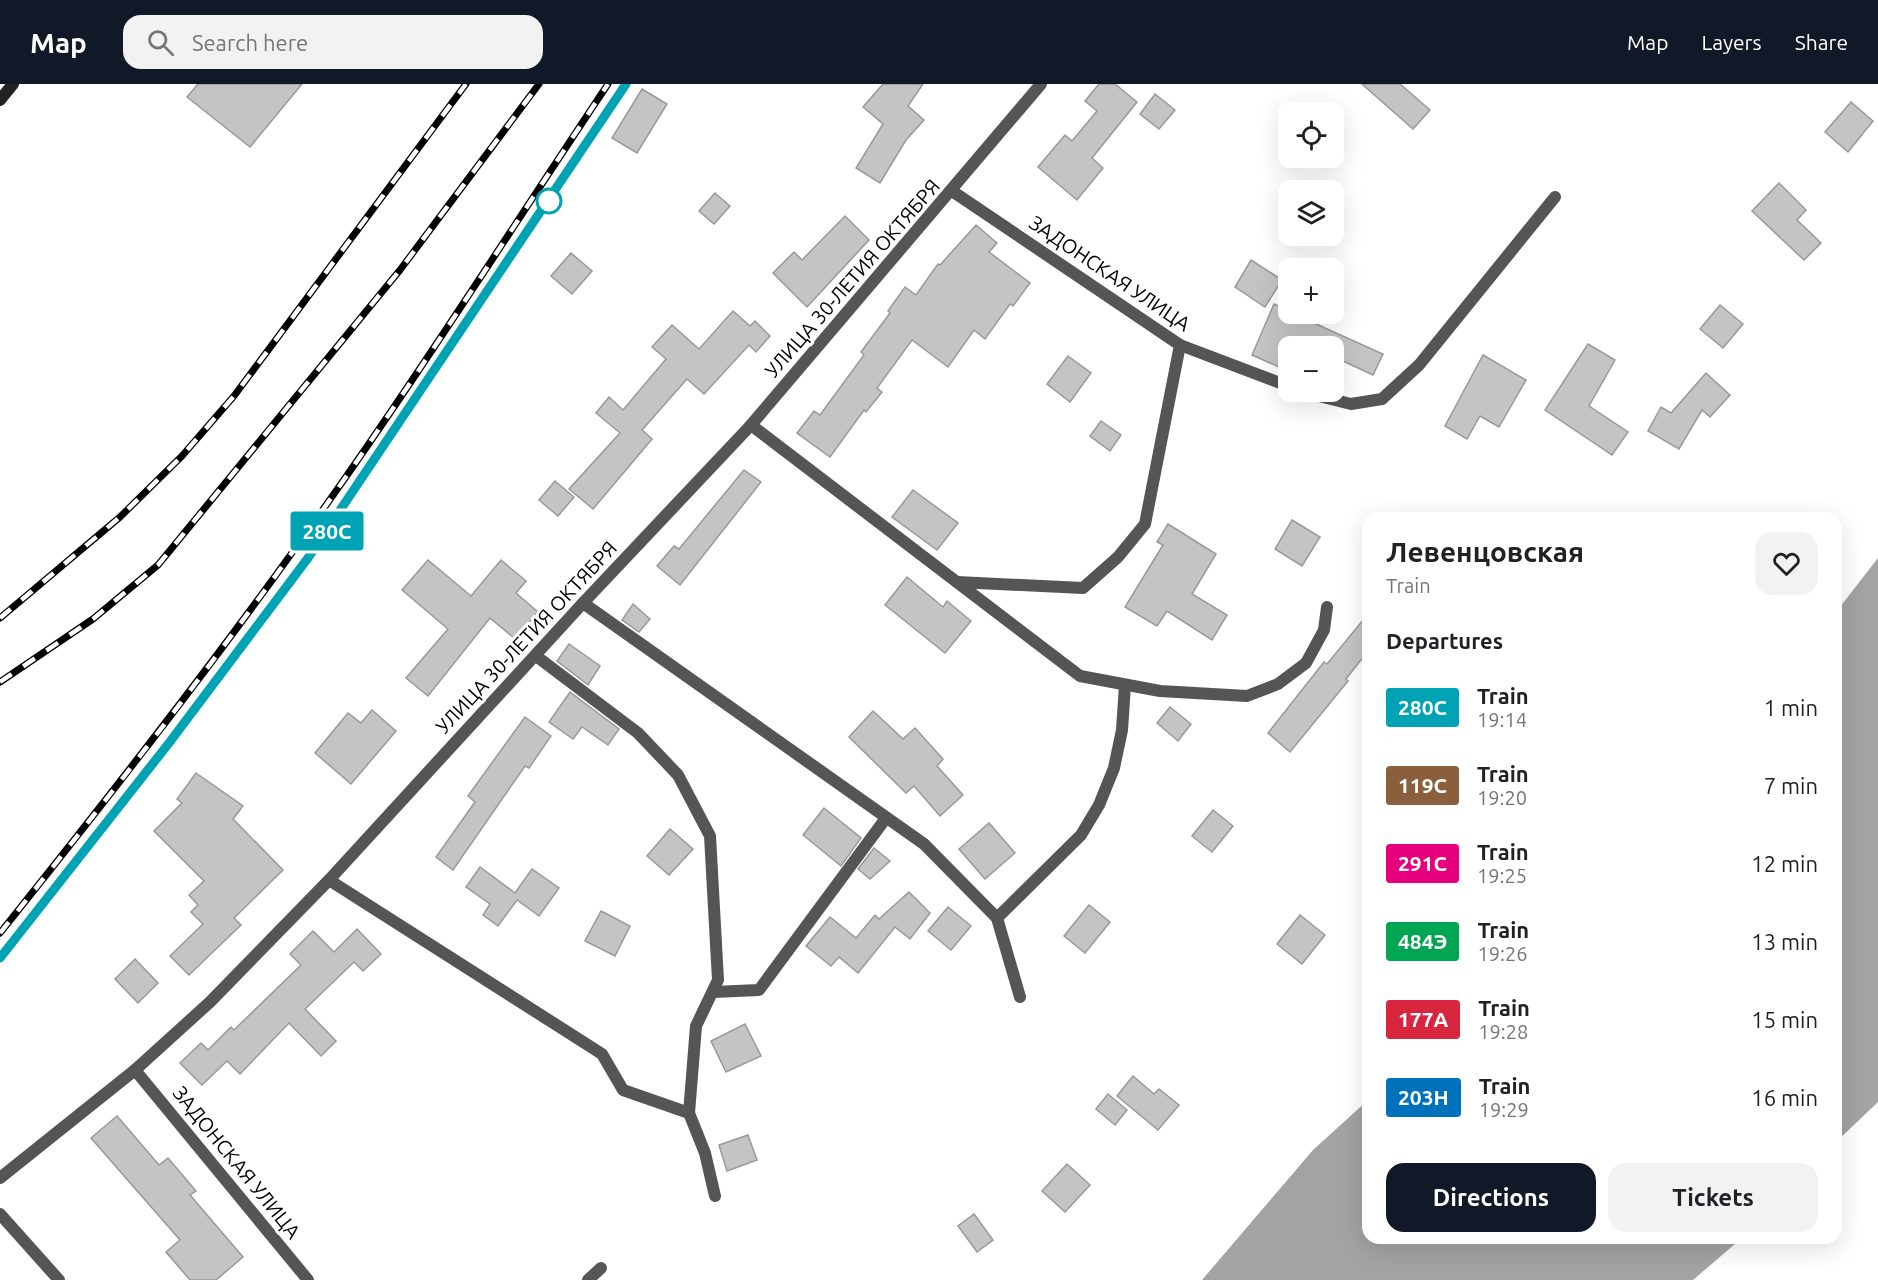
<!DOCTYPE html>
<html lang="en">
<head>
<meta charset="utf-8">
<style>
  :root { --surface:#fff; --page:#f2f2f2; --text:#202124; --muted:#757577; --accent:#111827 }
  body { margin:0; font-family:Ubuntu,sans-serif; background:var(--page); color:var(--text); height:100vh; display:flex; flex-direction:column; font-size:22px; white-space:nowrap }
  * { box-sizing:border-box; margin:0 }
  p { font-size:20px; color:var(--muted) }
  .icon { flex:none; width:33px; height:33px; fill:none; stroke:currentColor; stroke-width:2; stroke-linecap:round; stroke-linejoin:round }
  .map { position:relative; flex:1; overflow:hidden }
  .details { position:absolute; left:1362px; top:428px; width:480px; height:732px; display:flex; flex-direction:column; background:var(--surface); border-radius:18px; box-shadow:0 6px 24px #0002 }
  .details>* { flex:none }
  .badge { padding:0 12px; border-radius:4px; font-size:21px; line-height:39px }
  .fabs { position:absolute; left:1278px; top:18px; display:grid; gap:12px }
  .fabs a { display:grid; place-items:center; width:66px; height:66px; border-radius:12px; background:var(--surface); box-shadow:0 6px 24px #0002; font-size:30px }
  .map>.badge { position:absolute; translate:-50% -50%; box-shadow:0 0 0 3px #fff }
  h2 { padding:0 24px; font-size:22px; line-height:54px }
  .round { display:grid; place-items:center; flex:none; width:63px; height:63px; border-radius:18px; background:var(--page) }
  .overview { display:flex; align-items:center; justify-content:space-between; height:102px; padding:0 24px }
  h1 { font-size:28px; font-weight:600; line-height:45px }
  .primary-button { display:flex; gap:12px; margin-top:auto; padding:12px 24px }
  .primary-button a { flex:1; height:69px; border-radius:18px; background:var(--accent); color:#fff; font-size:24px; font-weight:600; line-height:69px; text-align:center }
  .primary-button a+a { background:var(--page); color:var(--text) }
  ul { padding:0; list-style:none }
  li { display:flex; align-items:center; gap:18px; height:78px; padding:0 24px }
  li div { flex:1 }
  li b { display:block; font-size:22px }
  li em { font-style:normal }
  li .badge { min-width:66px; font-weight:700; text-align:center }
  header { display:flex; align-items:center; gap:36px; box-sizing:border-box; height:84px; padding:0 30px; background:var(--accent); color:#fff }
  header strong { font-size:28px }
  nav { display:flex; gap:33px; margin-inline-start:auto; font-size:21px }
  .search { width:420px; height:54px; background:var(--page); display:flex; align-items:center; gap:15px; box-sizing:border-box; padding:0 21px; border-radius:18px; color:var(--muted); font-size:22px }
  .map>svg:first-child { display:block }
  .water { fill:#a3a3a3 }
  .building { fill:#c4c4c4; stroke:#999; stroke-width:1.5 }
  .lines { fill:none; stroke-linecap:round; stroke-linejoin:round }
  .lane { stroke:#555; stroke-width:12 }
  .street { stroke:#555; stroke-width:12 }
  .secondary { stroke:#222; stroke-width:12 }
  .rail-casing { stroke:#000; stroke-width:7 }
  .rail { stroke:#fff; stroke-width:4.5; stroke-dasharray:14; stroke-linecap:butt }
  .line-casing { stroke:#fff; stroke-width:14 }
  .line { stroke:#00a3b4; stroke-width:9 }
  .stop-dot { fill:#fff; stroke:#00a3b4; stroke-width:3 }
  .labels { text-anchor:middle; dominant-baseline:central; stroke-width:6; stroke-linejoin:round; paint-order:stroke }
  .street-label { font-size:20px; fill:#000; stroke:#fff }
</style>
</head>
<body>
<header>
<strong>Map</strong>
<div class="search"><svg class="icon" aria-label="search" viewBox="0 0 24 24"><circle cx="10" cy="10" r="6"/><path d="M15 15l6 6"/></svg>Search here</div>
<nav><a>Map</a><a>Layers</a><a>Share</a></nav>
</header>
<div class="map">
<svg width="1878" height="1196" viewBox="0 0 1878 1196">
  <rect width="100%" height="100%" fill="#fff"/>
  <g class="water">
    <path d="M1878 474V1018L1836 1058V528Z"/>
    <path d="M1368 1016V1154H1742L1693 1196H1202L1313 1066Z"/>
  </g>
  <g class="building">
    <path d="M198 0H302L250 63 187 13Z"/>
    <path d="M883 0H923L908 22 924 36 906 56 880 99 856 84 883 40 863 23Z"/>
    <path d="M1099 0H1115L1137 18 1092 74 1103 84 1077 116 1038 83 1065 51 1072 57 1097 27 1085 17Z"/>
    <path d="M1362 0H1400L1430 26 1413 45Z"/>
    <path d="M642 5 667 20 637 69 612 54Z"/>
    <path d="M1155 10 1175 26 1159 45 1140 30Z"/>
    <path d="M1851 18 1873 37 1848 68 1825 48Z"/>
    <path d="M1779 99 1806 126 1797 136 1821 159 1804 176 1752 127Z"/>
    <path d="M715 109 730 122 714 140 699 127Z"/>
    <path d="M845 132 869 156 807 223 773 189 794 168 802 176Z"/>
    <path d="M976 141 997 159 989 168 1030 199 1013 222 1010 220 985 255 974 246 948 283 912 256 877 304 882 308 866 328 864 326 830 373 797 349 814 327 820 331 864 271 861 268 890 229 888 227 905 203 916 211 938 180 940 181Z"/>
    <path d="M571 169 592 187 572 210 551 192Z"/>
    <path d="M1251 176 1282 196 1265 223 1235 203Z"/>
    <path d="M1274 220 1288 227V230H1294L1383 270 1373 291 1334 273V262H1288V287L1252 271Z"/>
    <path d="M1720 221 1743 240 1723 264 1700 245Z"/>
    <path d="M733 227 750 242 755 237 770 252 756 268 749 261 704 310 687 295 642 346 652 355 593 425 569 405 620 349 596 329 609 313 623 326 666 275 652 263 672 241 699 265Z"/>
    <path d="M1588 260 1615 276 1589 322 1628 348 1612 371 1545 326Z"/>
    <path d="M1483 271 1526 296 1499 343 1480 332 1467 355 1445 342Z"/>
    <path d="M1068 272 1091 289 1070 318 1047 300Z"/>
    <path d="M1706 289 1730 311 1710 333 1702 326 1679 365 1648 347 1661 323 1671 329Z"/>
    <path d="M1101 337 1121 351 1110 367 1090 352Z"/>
    <path d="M744 386 761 398 680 501 657 482 674 462 679 465Z"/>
    <path d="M555 397 574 413 558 432 539 416Z"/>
    <path d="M913 406 958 439 937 466 892 433Z"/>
    <path d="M1292 436 1320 453 1302 482 1275 465Z"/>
    <path d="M1168 440 1216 470 1192 510 1227 531 1212 556 1167 527 1157 542 1125 523 1163 461 1157 458Z"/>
    <path d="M428 476 471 512 501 476 526 497 516 509 538 528 515 555 490 534 428 612 406 594 448 545 402 506Z"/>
    <path d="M907 493 943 523 947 517 971 537 945 569 885 521Z"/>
    <path d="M633 520 650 535 639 548 622 536Z"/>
    <path d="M1368 530V567L1346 595 1348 597 1290 668 1268 649 1324 578 1327 580Z"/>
    <path d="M569 560 600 582 588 601 557 577Z"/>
    <path d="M570 608 619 645 608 661 582 643 573 655 549 638Z"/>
    <path d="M1170 623 1191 640 1178 657 1157 639Z"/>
    <path d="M372 626 396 647 351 700 315 669 348 629 361 639Z"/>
    <path d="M873 627 903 655 915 644 943 675 937 682 963 711 940 732 914 702 906 709 849 653Z"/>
    <path d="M525 633 551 652 529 684 525 682 453 786 436 773 475 718 468 712Z"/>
    <path d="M196 689 243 722 233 735 283 786 234 834 241 841 189 891 170 872 203 840 191 828 198 821 189 811 204 797 154 747 182 719 177 715Z"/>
    <path d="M824 724 861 754 841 782 803 751Z"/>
    <path d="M1213 726 1233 742 1212 768 1192 752Z"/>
    <path d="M989 739 1015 769 985 795 959 765Z"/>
    <path d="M670 745 693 765 669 791 647 772Z"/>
    <path d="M874 764 890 777 870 795 858 785Z"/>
    <path d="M480 783 515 809 532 785 559 804 539 832 517 816 498 842 483 831 490 820 466 803Z"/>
    <path d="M909 808 930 829 910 855 895 843 858 889 839 873 831 882 806 862 830 833 856 854 875 831 879 835Z"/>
    <path d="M1089 821 1110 838 1085 869 1064 852Z"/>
    <path d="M948 823 971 842 951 866 928 847Z"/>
    <path d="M601 827 630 842 615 872 585 857Z"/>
    <path d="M1300 831 1325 851 1302 880 1277 860Z"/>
    <path d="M357 845 381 870 363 887 354 878 305 925 336 957 321 972 289 939 240 990 227 977 202 1001 180 979 201 959 208 966 231 943 234 946 301 881 290 870 313 847 334 868Z"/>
    <path d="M135 875 158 899 138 919 115 895Z"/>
    <path d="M745 940 761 972 726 988 711 957Z"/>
    <path d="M1133 992 1154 1010 1159 1005 1179 1021 1158 1046 1117 1012Z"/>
    <path d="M1108 1010 1127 1026 1115 1041 1096 1025Z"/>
    <path d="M117 1032 159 1081 168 1074 196 1107 190 1111 243 1173 216 1196H190L166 1168 180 1156 91 1054Z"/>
    <path d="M748 1051 757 1076 727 1087 719 1061Z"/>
    <path d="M1067 1080 1090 1101 1065 1128 1042 1107Z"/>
    <path d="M974 1130 993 1156 977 1168 958 1142Z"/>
  </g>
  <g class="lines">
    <g class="lane">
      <path d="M952 107 1180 261 1288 302"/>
      <path d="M1303 308 1351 320 1382 315 1419 281 1555 113"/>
      <path d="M751 341 1080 592 1160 607 1247 612 1278 600 1306 579 1324 546 1327 523"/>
      <path d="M957 498 1083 504 1118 473 1145 440 1180 261"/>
      <path d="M583 519 924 760 997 834 1020 913"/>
      <path d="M536 572 638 649 678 691 710 752 718 896 696 942 689 1029 705 1069 715 1112"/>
      <path d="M329 796 602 970 623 1006 689 1029"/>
      <path d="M997 834 1081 751 1099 721 1114 684 1122 646 1125 601"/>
      <path d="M713 908 759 906 886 734"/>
      <path d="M135 986 308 1196"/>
      <path d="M0 1130 59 1196"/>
      <path d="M588 1196 601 1184"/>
    </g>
    <path class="street" d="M0 1094 135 986 210 918 329 796 583 519 751 341 1041 0"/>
    <path class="secondary" d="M0 16 13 0"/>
    <defs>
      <g id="rail">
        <path d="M0 534 120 433 182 372 234 312 466 0"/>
        <path d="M0 598 93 535 158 481 400 186 539 0"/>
        <path d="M0 849C101 723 200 597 294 466 404 314 504 156 608 0"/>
        <path d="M0 874 169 659 308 474 626 0"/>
      </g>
    </defs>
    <use href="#rail" class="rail-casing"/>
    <use href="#rail" class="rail"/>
  </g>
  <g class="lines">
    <defs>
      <path id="line" d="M0 874 169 659 308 474 626 0"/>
    </defs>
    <use href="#line" class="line-casing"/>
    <use href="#line" class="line"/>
  </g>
  <circle class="stop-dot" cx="549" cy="117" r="12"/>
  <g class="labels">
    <g class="street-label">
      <text transform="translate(1110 189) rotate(34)">ЗАДОНСКАЯ УЛИЦА</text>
      <text transform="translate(852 194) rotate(-49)">УЛИЦА 30-ЛЕТИЯ ОКТЯБРЯ</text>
      <text transform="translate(526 553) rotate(-47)">УЛИЦА 30-ЛЕТИЯ ОКТЯБРЯ</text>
      <text transform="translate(237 1078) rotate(51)">ЗАДОНСКАЯ УЛИЦА</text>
    </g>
  </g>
</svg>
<div class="fabs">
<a><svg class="icon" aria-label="locate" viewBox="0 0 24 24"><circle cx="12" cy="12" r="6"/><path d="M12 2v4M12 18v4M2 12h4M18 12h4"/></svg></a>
<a><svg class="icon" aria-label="layers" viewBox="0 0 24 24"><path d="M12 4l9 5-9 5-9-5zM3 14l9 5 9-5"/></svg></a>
<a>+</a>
<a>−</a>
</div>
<b class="badge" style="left:327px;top:447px;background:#00a3b4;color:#fff">280С</b>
<section class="details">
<div class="overview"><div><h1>Левенцовская</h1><p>Train</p></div><a class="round"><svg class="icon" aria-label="heart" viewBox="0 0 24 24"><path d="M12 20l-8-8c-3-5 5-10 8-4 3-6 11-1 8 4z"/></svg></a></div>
<h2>Departures</h2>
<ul>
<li><span class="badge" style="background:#00a3b4;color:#fff">280С</span><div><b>Train</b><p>19:14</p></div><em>1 min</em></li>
<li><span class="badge" style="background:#8b5e3c;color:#fff">119С</span><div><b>Train</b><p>19:20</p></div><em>7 min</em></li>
<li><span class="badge" style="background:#e6007e;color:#fff">291С</span><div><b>Train</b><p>19:25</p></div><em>12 min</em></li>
<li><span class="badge" style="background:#00a651;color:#fff">484Э</span><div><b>Train</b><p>19:26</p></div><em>13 min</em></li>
<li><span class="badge" style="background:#d7263d;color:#fff">177А</span><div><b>Train</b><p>19:28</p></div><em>15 min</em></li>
<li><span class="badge" style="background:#0072bc;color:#fff">203Н</span><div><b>Train</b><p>19:29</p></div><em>16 min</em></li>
</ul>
<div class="primary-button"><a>Directions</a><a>Tickets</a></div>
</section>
</div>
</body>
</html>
